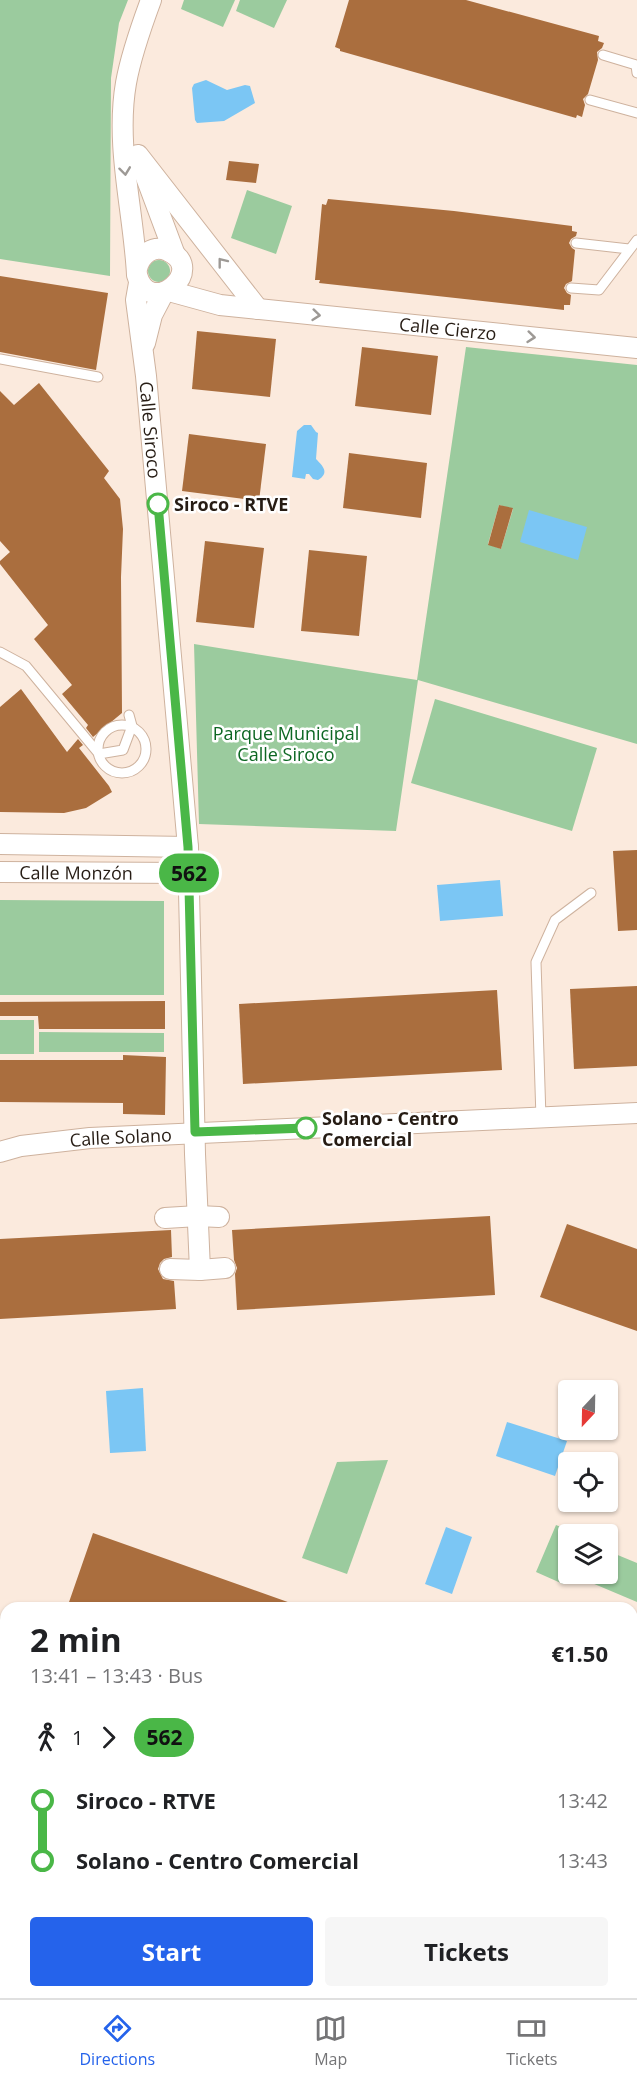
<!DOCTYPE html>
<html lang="en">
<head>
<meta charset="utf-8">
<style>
  :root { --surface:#fff; --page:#f6f6f6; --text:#202124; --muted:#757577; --line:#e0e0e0; --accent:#2563eb }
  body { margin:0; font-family:"Open Sans",sans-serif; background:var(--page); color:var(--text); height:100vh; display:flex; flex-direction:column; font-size:22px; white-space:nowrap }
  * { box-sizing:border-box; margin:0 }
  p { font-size:20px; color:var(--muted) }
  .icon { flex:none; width:33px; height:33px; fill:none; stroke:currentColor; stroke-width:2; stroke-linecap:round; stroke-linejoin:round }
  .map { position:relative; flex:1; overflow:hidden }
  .panel { position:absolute; left:0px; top:1602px; width:638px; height:396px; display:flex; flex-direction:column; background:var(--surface); border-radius:18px 18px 0 0; box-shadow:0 2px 4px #0004 }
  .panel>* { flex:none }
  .badge { padding:0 12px; border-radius:20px; font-size:21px; line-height:39px }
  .needle { width:39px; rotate:202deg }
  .tools { position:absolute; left:558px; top:1380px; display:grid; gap:12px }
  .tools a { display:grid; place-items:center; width:60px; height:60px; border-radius:6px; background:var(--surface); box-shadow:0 2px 4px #0004; font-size:30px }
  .map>.badge { position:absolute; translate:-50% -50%; box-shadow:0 0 0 3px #fff }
  .legs { display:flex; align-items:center; gap:9px; height:66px; padding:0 30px; font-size:20px }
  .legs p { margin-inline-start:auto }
  .summary { display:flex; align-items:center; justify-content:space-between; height:102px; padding:0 30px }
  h1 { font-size:33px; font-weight:700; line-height:45px }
  .button { display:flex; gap:12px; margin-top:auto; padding:12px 30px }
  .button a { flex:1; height:69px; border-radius:6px; background:var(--accent); color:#fff; font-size:24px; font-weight:700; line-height:69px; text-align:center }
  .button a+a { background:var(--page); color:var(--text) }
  ul { padding:0 30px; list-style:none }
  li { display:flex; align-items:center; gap:21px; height:60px; font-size:22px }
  li i { display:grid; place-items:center; width:9px; height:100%; margin:0 8px; background:currentColor }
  li i::after { content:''; width:15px; height:15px; margin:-8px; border:4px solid; border-radius:50%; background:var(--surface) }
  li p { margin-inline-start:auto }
  li:first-child i { background:linear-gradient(#0000 50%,currentColor 0) }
  li:last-child i { background:linear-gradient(currentColor 50%,#0000 0) }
  .menu { display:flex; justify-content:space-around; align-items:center; height:84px; border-top:2px solid var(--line); background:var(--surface); font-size:16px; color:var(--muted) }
  .menu a { display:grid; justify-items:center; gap:3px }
  .menu .active { color:var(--accent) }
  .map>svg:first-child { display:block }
  .green { fill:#9bcb9e; fill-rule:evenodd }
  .water { fill:#7bc6f4 }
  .building { fill:#aa6e3e }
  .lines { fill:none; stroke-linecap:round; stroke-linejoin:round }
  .service-casing { stroke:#ceb29e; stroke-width:11 }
  .minor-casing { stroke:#ceb29e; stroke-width:22 }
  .service { stroke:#fff; stroke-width:9 }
  .minor { stroke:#fff; stroke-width:20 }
  .oneway { stroke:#9d9995 }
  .line-1-casing { stroke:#fff; stroke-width:14 }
  .line-1 { stroke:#4ab747; stroke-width:9 }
  .stop-1-dot { fill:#fff; stroke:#4ab747; stroke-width:3 }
  .labels { text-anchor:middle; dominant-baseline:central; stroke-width:5; stroke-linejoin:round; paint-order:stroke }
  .street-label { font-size:18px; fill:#261c14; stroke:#fff }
  .stop-label { font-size:18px; font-weight:bold; fill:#261c14; stroke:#fff; text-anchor:start }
  .park-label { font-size:18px; fill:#0d6723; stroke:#fff }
</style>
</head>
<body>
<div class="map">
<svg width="637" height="1998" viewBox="0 0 637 1998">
  <rect width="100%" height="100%" fill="#fbeadd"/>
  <g class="green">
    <path d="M0 0H128L119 23 111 78 110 276 0 259Z"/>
    <path d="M184 0H235L223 27 181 9Z"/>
    <path d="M240 0H287L274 28 236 11Z"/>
    <path d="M247 190 292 206 276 254 231 238Z"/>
    <circle cx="159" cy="271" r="11"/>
    <path d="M466 347 637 365V744L418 680 396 831 199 824 194 644 417 680ZM499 505 513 509 501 549 488 544Z"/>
    <path d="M435 699 597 748 572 831 411 783Z"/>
    <path d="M0 900 164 901V995H0Z"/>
    <rect x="0" y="1020" width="34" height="34"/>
    <path d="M39 1032 164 1033V1052H39Z"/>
    <path d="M388 1460 347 1574 302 1558 337 1462Z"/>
    <path d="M556 1525 578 1534H568V1571L563 1584 536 1572Z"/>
    <path d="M608 1551 637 1563V1602L573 1575V1574H608Z"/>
    <path d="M0 1626 6 1627V1676L0 1675Z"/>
    <path d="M0 1714 6 1716V1787L0 1784Z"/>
    <path d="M632 1929 637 1931V1998H605L585 1992H632Z"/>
  </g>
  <g class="water">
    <path d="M206 80 227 90 245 85 250 86 255 103 224 121 197 123 195 120 192 88 194 84Z"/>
    <path d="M304 425H311L316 432 318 433 316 459C323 466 330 473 318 480L313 479 309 474H306L305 479 292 477 297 431Z"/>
    <path d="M529 510 587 527 578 560 520 542Z"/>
    <path d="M500 880 503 916 440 921 437 885Z"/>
    <path d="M143 1388 146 1451 110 1453 106 1391Z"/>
    <path d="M507 1422 567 1441 555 1476 496 1456Z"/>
    <path d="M446 1527 472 1537 452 1594 425 1584Z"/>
  </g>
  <g class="building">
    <path d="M349 0H466L599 36 598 41 604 43 602 48 597 52 598 60 588 94 583 99 585 105 582 117 577 115 576 118 340 51V49L335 47Z"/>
    <path d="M229 161 259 164 256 183 226 180Z"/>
    <path d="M328 199 454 211 572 226V231L577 232 576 236 571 239 569 243 572 248 575 250 572 281 566 284 564 288 567 293 571 295 570 305H564V310L319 283 320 280H315L322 204 326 205Z"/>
    <path d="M0 276 108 293 96 370 0 352Z"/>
    <path d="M197 331 276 339 270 397 192 389Z"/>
    <path d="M362 347 438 356 431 415 355 406Z"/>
    <path d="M39 383 109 471 104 478 120 499 123 529 121 577 122 713 93 737 86 728 88 725 62 694 72 685 34 639 48 625 0 564V561L10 552 0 541V391L14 405Z"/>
    <path d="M189 434 266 444 259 501 182 491Z"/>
    <path d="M349 453 427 463 421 518 343 508Z"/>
    <path d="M499 505 513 508 501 549 488 545Z"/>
    <path d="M205 541 264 548 254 628 196 622Z"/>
    <path d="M309 550 367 556 359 636 301 631Z"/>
    <path d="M21 689 67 752 78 739 83 745 79 748 109 786 112 792 86 808 64 813 0 812V707Z"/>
    <path d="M637 850V930L618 931 613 851Z"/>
    <path d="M637 986V1066L574 1069 570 989Z"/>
    <path d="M497 990 502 1070 243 1084 239 1004Z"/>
    <path d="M165 1001V1029H39L38 1016H0V1002Z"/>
    <path d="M123 1055 166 1057 165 1115 123 1114V1103L0 1102V1060H123Z"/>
    <path d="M490 1216 495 1295 237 1310 235 1274 237 1268 234 1260 232 1230Z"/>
    <path d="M567 1224 637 1249V1331L540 1297Z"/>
    <path d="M171 1230 172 1257 164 1259 160 1263 158 1269 163 1279 174 1281 176 1309 0 1319V1239Z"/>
    <path d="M93 1533 299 1606V1608H208L189 1602 187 1608H76L68 1605Z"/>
  </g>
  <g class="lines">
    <defs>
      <g id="service">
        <path d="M603 55 636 65 637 73"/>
        <path d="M590 100 637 113"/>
        <path d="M576 243 629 249"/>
        <path d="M571 288 599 290 637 240"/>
        <path d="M0 359 98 377"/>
        <path d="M0 652 26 666 99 754 123 750 132 726 129 715"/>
        <circle cx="122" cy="749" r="24"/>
        <path d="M541 1118 536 962 555 920 591 893"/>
        <path d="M0 1943 6 1945"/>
        <path d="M126 1992 142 1998"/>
      </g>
      <g id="minor">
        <path d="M138 155 258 309"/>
        <path d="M144 172 175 255"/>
        <path d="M137 269C140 255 153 244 168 251 209 269 150 320 137 275 134 213 115 146 126 83 131 55 141 27 151 0"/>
        <path id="s1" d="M139 283 136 300 146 376 188 847 195 1154 200 1270"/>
        <path id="s2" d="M169 291 220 305 637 348"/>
        <path d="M145 343 152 315 164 292"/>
        <path d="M0 844 188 847"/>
        <path id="s3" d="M0 872 189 873"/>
        <path id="s4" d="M0 1152 21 1146 90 1138 637 1113"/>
        <path d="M165 1218 198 1216 219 1217"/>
        <path d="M170 1269 200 1270 225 1268"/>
        <path d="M0 1696 6 1697"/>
        <path d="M632 1910 637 1912"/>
      </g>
    </defs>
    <use href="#service" class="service-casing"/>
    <use href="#minor" class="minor-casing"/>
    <use href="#service" class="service"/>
    <use href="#minor" class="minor"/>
  </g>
  <defs><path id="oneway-chevron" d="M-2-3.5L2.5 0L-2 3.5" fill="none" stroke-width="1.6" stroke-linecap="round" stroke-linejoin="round" transform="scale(1.5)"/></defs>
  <g class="oneway">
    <use href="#oneway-chevron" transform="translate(125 171) rotate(83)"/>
    <use href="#oneway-chevron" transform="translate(222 262) rotate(-128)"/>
    <use href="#oneway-chevron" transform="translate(316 315) rotate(6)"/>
    <use href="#oneway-chevron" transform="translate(531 337) rotate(6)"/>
  </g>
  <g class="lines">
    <defs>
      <path id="line-1" d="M158 504 188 847 195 1132 306 1128"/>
    </defs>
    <use href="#line-1" class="line-1-casing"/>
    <use href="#line-1" class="line-1"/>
  </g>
  <g class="stop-1-dot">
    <circle cx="158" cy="504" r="10"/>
    <circle cx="306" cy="1128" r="10"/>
  </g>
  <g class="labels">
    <g class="street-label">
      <text stroke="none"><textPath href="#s2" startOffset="282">Calle Cierzo</textPath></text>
      <text stroke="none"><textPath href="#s1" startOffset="148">Calle Siroco</textPath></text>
      <text stroke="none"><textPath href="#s3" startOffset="76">Calle Monzón</textPath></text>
      <text stroke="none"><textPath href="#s4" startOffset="122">Calle Solano</textPath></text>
    </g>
    <g class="stop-label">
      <text x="174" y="504">Siroco - RTVE</text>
      <text x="322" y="1118">Solano - Centro<tspan x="322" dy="21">Comercial</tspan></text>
    </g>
    <g class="park-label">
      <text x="286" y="733">Parque Municipal<tspan x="286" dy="21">Calle Siroco</tspan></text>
    </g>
  </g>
</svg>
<div class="tools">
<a><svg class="needle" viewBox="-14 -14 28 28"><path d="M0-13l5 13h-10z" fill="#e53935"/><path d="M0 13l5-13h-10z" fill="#757577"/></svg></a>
<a><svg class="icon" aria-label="locate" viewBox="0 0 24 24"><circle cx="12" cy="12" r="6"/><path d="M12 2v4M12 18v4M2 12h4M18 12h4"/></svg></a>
<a><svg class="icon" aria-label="layers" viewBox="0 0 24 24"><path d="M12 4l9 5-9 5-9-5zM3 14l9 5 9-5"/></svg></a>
</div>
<b class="badge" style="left:189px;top:873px;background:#4ab747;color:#111">562</b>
<section class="panel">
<div class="summary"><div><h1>2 min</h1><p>13:41 – 13:43 · Bus</p></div><b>€1.50</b></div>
<div class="legs"><svg class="icon" aria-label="walk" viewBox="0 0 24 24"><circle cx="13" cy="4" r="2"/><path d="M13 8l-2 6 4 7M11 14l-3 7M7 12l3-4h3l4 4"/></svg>1<svg class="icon" aria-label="forward" viewBox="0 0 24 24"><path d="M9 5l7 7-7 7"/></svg><b class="badge" style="background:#4ab747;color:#111">562</b></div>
<ul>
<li><i style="color:#4ab747"></i><b>Siroco - RTVE</b><p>13:42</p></li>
<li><i style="color:#4ab747"></i><b>Solano - Centro Comercial</b><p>13:43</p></li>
</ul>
<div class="button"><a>Start</a><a>Tickets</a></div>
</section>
</div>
<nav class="menu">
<a class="active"><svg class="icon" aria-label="directions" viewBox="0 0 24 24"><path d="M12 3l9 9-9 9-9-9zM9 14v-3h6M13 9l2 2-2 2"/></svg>Directions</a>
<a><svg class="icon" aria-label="map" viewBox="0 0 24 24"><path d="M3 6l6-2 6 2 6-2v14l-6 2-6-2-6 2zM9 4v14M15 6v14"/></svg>Map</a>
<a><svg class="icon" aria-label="tickets" viewBox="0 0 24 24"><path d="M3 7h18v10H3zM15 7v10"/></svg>Tickets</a>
</nav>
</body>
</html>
